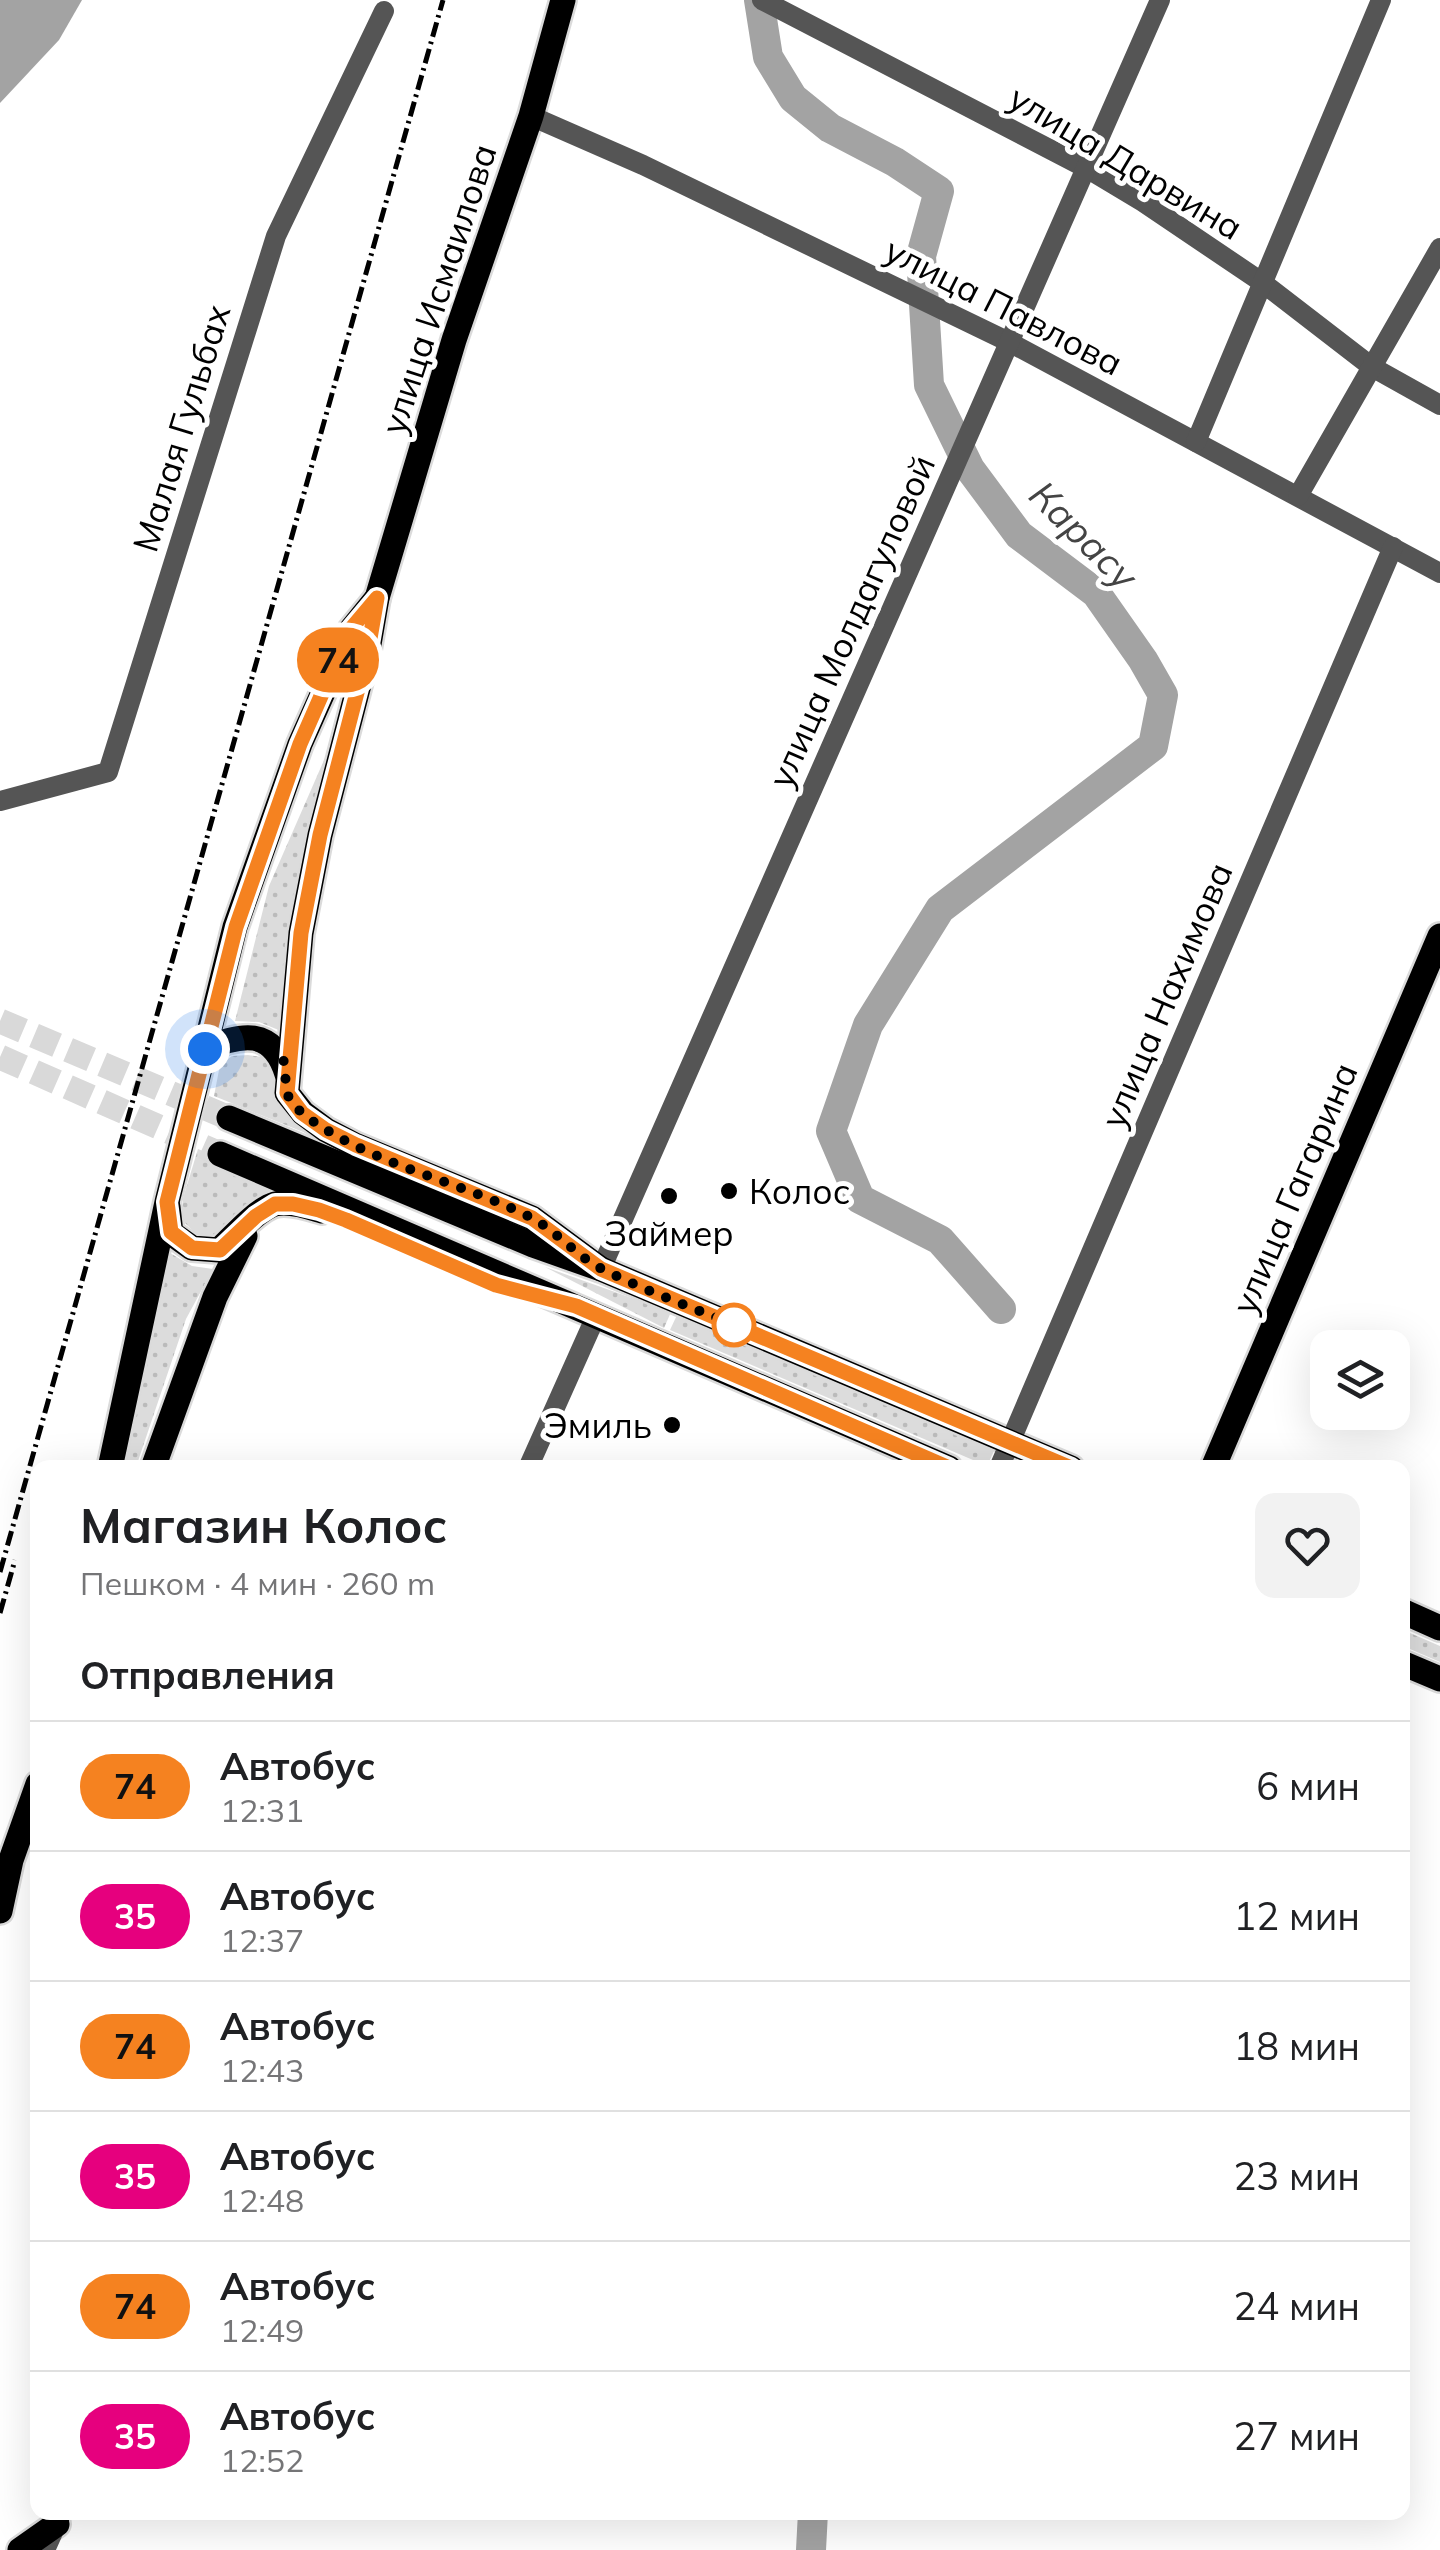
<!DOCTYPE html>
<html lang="ru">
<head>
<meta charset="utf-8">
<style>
  :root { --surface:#fff; --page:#f2f2f2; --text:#202124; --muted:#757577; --line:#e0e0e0 }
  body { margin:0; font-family:Mulish,sans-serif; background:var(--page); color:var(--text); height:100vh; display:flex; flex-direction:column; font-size:38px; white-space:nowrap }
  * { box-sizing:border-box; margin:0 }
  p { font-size:32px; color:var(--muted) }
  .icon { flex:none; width:55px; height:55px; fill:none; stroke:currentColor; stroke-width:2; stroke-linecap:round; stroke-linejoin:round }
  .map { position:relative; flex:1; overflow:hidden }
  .panel { position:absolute; left:30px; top:1460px; width:1380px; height:1060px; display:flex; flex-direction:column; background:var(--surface); border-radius:20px; box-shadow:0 10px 40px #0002 }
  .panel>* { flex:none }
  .badge { padding:0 20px; border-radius:32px; font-size:35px; line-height:65px }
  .tools { position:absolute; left:1310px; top:1330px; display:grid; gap:20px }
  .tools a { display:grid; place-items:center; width:100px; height:100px; border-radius:20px; background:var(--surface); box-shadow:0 10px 40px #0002; font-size:50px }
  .you { position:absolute; width:50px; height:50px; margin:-25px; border:8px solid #fff; border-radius:50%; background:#1a73e8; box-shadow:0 0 0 15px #1a73e833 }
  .map>.badge { position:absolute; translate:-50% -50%; box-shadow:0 0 0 5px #fff }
  h2 { padding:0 50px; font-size:38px; line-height:90px }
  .round { display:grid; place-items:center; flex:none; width:105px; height:105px; border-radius:20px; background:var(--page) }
  .overview { display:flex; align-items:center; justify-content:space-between; height:170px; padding:0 50px }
  h1 { font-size:48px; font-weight:700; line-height:75px }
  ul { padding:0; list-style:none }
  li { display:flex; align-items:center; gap:30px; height:130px; padding:0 50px; border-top:2px solid var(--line) }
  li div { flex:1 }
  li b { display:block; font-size:38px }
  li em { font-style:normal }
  li .badge { min-width:110px; font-weight:700; text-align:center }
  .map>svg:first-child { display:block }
  .grass { fill:url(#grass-dots) }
  .water { fill:#a3a3a3 }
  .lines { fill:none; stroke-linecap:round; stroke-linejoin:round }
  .river { stroke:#a3a3a3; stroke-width:30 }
  .major-tunnel { stroke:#d9d9d9; stroke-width:25; stroke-dasharray:25 12; stroke-linecap:butt }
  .major-casing { stroke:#dbdbdb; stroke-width:30 }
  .minor { stroke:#555; stroke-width:20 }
  .major { stroke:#000; stroke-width:25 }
  .rail { stroke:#000; stroke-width:5; stroke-dasharray:15 5 2.5 5; stroke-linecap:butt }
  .line-casing { stroke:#fff; stroke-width:22 }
  .line { stroke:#f58220; stroke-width:15 }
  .walk { stroke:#000; stroke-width:10; stroke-dasharray:0 18 }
  .poi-dot { fill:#000; stroke:#fff; stroke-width:4 }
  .stop-dot { fill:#fff; stroke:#f58220; stroke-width:5 }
  .labels { text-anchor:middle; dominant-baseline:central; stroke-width:10; stroke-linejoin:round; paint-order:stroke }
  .street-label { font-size:35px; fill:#000; stroke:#fff }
  .poi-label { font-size:35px; fill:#000; stroke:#fff; text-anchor:start }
  .water-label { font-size:38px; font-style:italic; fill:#444; stroke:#fff }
</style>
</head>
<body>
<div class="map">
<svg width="1440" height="2550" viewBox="0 0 1440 2550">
  <defs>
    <pattern id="grass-dots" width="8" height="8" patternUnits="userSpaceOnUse" patternTransform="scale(2.5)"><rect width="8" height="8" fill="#dcdcdc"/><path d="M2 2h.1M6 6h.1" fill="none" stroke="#bbb" stroke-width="1.8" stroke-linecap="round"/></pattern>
  </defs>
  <rect width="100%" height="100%" fill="#fff"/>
  <g class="grass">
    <path d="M359 680 281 1031 259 1022 235 1021 269 886Z"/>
    <path d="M248 1055 262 1057 274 1069C274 1107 280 1110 308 1134L214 1096 220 1065 232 1056Z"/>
    <path d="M198 1149 312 1195 217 1237 197 1235 183 1221V1198Z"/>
    <path d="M170 1253 192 1266 213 1269 186 1319 136 1467H124Z"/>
    <path d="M545 1267 671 1312 664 1328Z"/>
    <path d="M677 1315 994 1451 987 1466 670 1330Z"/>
    <path d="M1403 1630 1440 1646V1662L1403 1646Z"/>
  </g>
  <path class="water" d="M0 0H82L59 40 0 103Z"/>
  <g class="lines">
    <g class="river">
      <path d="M759 0 768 57 793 98 830 128 895 162 939 191 921 256 929 385 970 469 1019 535 1096 593 1143 660 1163 695 1153 746 940 909 868 1025 831 1131 860 1199 940 1240 1001 1309"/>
      <path d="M811 2550 813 2512"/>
    </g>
    <g class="major-tunnel">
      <path d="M0 1021 229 1118"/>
      <path d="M0 1057 220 1154"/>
    </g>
    <defs>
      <g id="major">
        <path d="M563 0 531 116 454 340 377 598 368 650 320 835 301 933 287 1093 303 1113 326 1130 355 1145 532 1218 601 1269"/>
        <path d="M205 1049C242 1033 273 1028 287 1074"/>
        <path d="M229 1118 533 1245 601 1269 1071 1468"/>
        <path d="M220 1154 949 1468"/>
        <path d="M168 1207 171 1233 192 1248 219 1250C233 1237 257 1209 275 1204 289 1200 309 1207 322 1211"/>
        <path d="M110 1468 167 1202 235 927 300 744 351 630 377 598"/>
        <path d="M153 1468 215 1297 245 1236"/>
        <path d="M1213 1468 1440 936"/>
        <path d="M1402 1611 1440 1628"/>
        <path d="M1402 1663 1440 1679"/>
        <path d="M0 1911 11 1860 38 1784"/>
        <path d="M20 2550 57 2524"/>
      </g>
    </defs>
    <use href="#major" class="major-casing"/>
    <g class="minor">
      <path d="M762 0 1088 169 1143 202 1263 283 1372 367 1440 405"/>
      <path d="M531 116 643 165 1009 342 1440 573"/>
      <path d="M1196 442 1381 0"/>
      <path d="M1298 496 1440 248"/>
      <path d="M0 801 108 772 276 236 384 11"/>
      <path d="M601 1269 1160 0"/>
      <path d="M528 1468 596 1316"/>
      <path d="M999 1468 1393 547"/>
      <path d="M45 2550 62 2512"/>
    </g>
    <use href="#major" class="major"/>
    <g class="rail">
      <path d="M0 1572 443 0"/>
      <path d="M0 1613 15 1560"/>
    </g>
  </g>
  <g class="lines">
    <defs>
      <path id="line" d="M949 1468 576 1306 496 1285 346 1220 319 1210 293 1204H275L256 1216 220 1250 192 1248 171 1232 167 1202 236 927 300 744 350 630 377 598 368 650 320 835 301 933 287 1093 302 1113 326 1130 356 1145 532 1218 601 1269 1071 1468"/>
    </defs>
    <use href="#line" class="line-casing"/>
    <use href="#line" class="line"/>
    <path class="walk" d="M205 1049C230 1038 272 1027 284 1062 287 1073 284 1083 287 1093 292 1108 312 1121 325 1129 387 1168 465 1184 530 1217 557 1231 577 1257 604 1270 648 1292 694 1308 739 1327L734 1325"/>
  </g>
  <g class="poi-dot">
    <circle cx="729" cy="1191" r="10"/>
    <circle cx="669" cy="1196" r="10"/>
    <circle cx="672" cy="1425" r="10"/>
  </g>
  <circle class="stop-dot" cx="734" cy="1325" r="20"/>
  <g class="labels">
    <g class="street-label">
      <text transform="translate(1126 162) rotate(31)">улица Дарвина</text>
      <text transform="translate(438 289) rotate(-72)">улица Исмаилова</text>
      <text transform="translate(1004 306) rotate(27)">улица Павлова</text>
      <text transform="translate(181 428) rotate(-73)">Малая Гульбах</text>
      <text transform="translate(851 621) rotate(-66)">улица Молдагуловой</text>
      <text transform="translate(1166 995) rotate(-67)">улица Нахимова</text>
      <text transform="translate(1294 1188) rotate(-67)">улица Гагарина</text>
    </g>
    <g class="poi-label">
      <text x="749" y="1191">Колос</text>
      <text x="669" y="1233" text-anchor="middle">Займер</text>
      <text x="652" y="1425" text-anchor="end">Эмиль</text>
    </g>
    <g class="water-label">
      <text transform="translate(1084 535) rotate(45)">Карасу</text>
    </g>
  </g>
</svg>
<div class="tools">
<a><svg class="icon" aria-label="layers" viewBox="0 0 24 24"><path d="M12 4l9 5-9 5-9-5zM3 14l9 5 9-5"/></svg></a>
</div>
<div class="you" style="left:205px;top:1049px"></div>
<b class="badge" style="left:338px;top:660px;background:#f58220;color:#111">74</b>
<section class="panel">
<div class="overview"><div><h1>Магазин Колос</h1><p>Пешком · 4 мин · 260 m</p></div><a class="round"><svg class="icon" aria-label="heart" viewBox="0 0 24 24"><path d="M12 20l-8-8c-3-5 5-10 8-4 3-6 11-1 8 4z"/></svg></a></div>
<h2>Отправления</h2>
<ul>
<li><span class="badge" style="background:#f58220;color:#111">74</span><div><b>Автобус</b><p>12:31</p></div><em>6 мин</em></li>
<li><span class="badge" style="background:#e6007e;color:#fff">35</span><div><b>Автобус</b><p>12:37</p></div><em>12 мин</em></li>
<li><span class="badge" style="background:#f58220;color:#111">74</span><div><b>Автобус</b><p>12:43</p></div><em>18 мин</em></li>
<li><span class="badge" style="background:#e6007e;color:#fff">35</span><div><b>Автобус</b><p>12:48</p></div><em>23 мин</em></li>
<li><span class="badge" style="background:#f58220;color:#111">74</span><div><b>Автобус</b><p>12:49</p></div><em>24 мин</em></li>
<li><span class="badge" style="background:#e6007e;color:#fff">35</span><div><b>Автобус</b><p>12:52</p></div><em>27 мин</em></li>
</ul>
</section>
</div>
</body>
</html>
